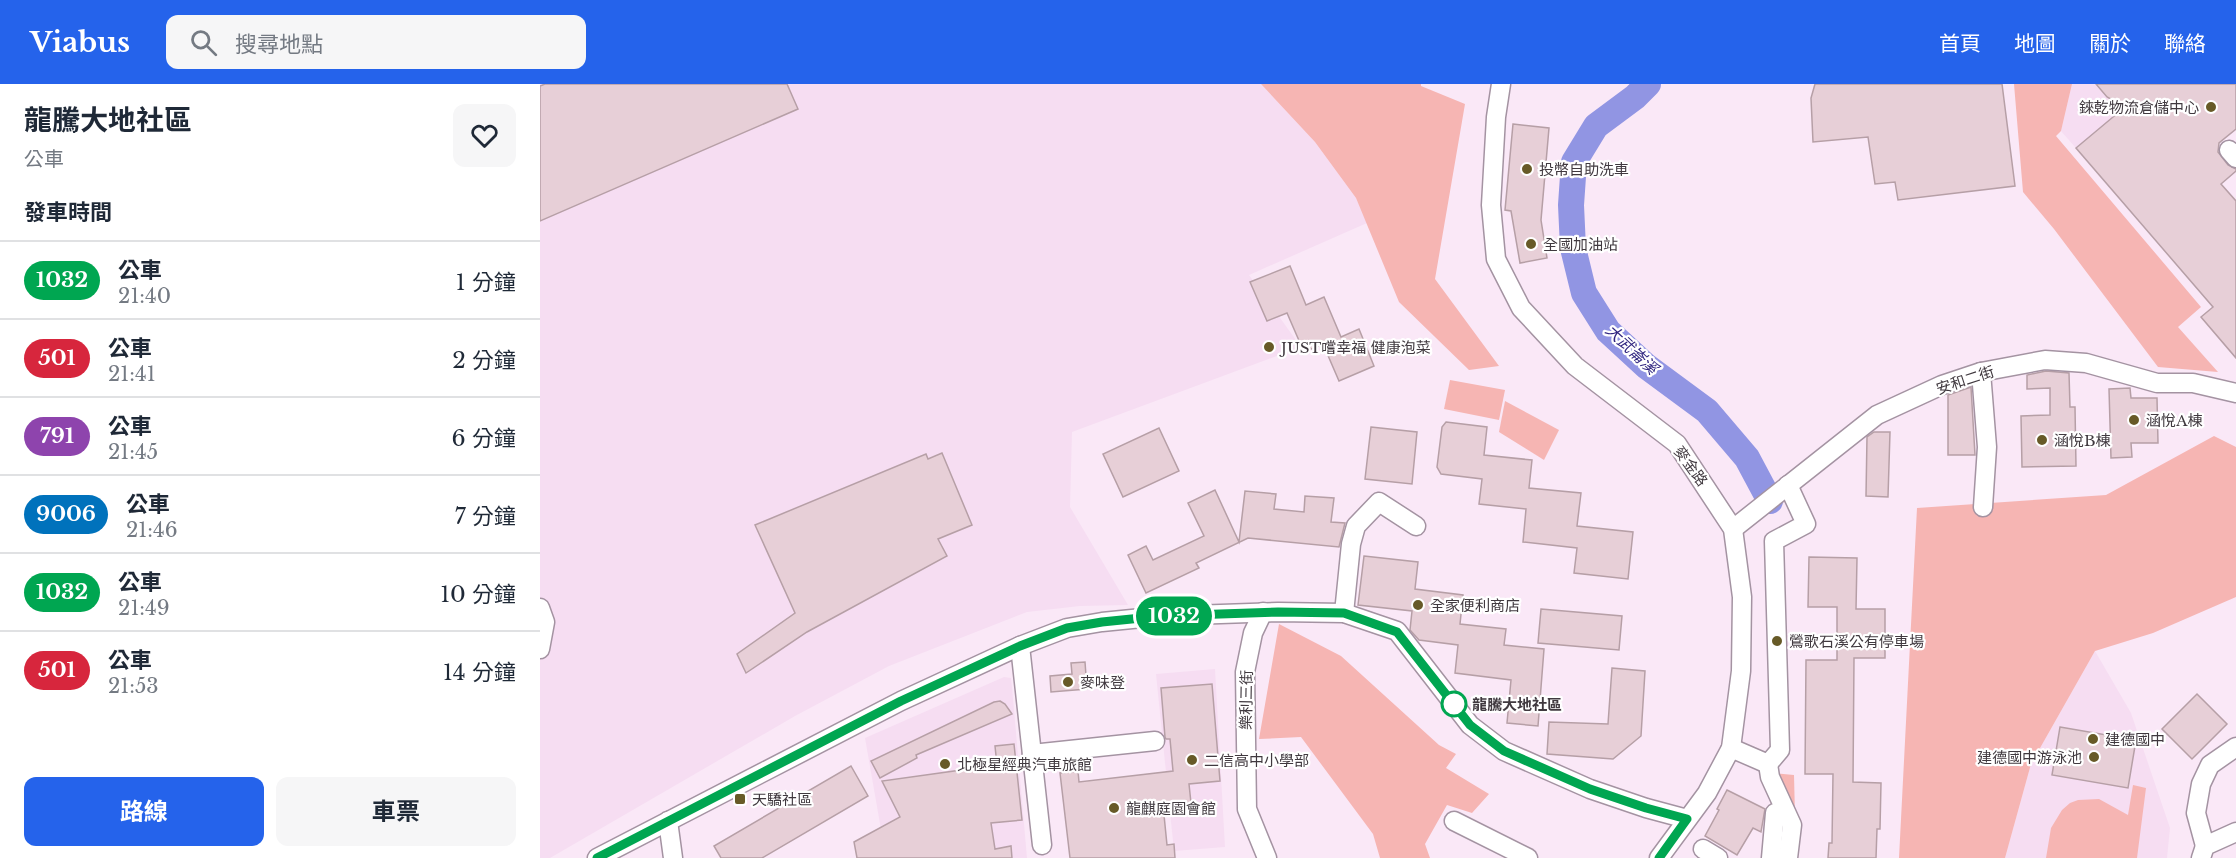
<!DOCTYPE html>
<html lang="zh-TW">
<head>
<meta charset="utf-8">
<style>
  :root { --surface:#fff; --page:#f6f6f7; --text:#1f2937; --muted:#747a83; --line:#e0e1e3; --accent:#2563eb }
  body { margin:0; font-family:"Libre Baskerville","Noto Sans TC",serif; background:var(--page); color:var(--text); height:100vh; display:flex; flex-direction:column; font-size:22px; white-space:nowrap }
  * { box-sizing:border-box; margin:0 }
  p { font-size:20px; color:var(--muted) }
  .icon { flex:none; width:33px; height:33px; fill:none; stroke:currentColor; stroke-width:2; stroke-linecap:round; stroke-linejoin:round }
  .map { position:relative; flex:1; overflow:hidden }
  .drawer { display:flex; flex-direction:column; background:var(--surface); width:540px }
  .drawer>* { flex:none }
  .badge { padding:0 12px; border-radius:20px; font-size:21px; line-height:39px }
  .map>.badge { position:absolute; translate:-50% -50%; box-shadow:0 0 0 3px #fff }
  h2 { padding:0 24px; font-size:22px; line-height:54px }
  .round { display:grid; place-items:center; flex:none; width:63px; height:63px; border-radius:12px; background:var(--page) }
  .headline { display:flex; align-items:center; justify-content:space-between; height:102px; padding:0 24px }
  h1 { font-size:28px; font-weight:700; line-height:45px }
  .primary-button { display:flex; gap:12px; margin-top:auto; padding:12px 24px }
  .primary-button a { flex:1; height:69px; border-radius:12px; background:var(--accent); color:#fff; font-size:24px; font-weight:700; line-height:69px; text-align:center }
  .primary-button a+a { background:var(--page); color:var(--text) }
  ul { padding:0; list-style:none }
  li { display:flex; align-items:center; gap:18px; height:78px; padding:0 24px; border-top:2px solid var(--line) }
  li div { flex:1 }
  li b { display:block; font-size:22px }
  li em { font-style:normal }
  li .badge { min-width:66px; font-weight:700; text-align:center }
  header { display:flex; align-items:center; gap:36px; box-sizing:border-box; height:84px; padding:0 30px; background:var(--accent); color:#fff }
  header strong { font-size:28px }
  nav { display:flex; gap:33px; margin-inline-start:auto; font-size:21px }
  .search { width:420px; height:54px; background:var(--page); display:flex; align-items:center; gap:15px; box-sizing:border-box; padding:0 21px; border-radius:12px; color:var(--muted); font-size:22px }
  main { display:flex; flex:1; min-height:0 }
  .map>svg:first-child { display:block }
  .built { fill:#f6ddf2 }
  .green { fill:#f6b5b3 }
  .lines { fill:none; stroke-linecap:round; stroke-linejoin:round }
  .river { stroke:#9195e3; stroke-width:26 }
  .building { fill:#e7cfd7; stroke:#b69fa6; stroke-width:1.5 }
  .minor-casing { stroke:#a493a2; stroke-width:21 }
  .minor { stroke:#fff; stroke-width:18 }
  .line-casing { stroke:#fff; stroke-width:14 }
  .line { stroke:#00a651; stroke-width:9 }
  .poi-dot { fill:#675a27; stroke:#fff; stroke-width:2 }
  .stop-dot { fill:#fff; stroke:#00a651; stroke-width:3 }
  .labels { text-anchor:middle; dominant-baseline:central; stroke-width:4.5; stroke-linejoin:round; paint-order:stroke }
  .poi-label { font-size:15px; fill:#40393f; stroke:#fff; text-anchor:start }
  .street-label { font-size:15px; fill:#40393f; stroke:#fff }
  .stop-label { font-size:15px; font-weight:bold; fill:#40393f; stroke:#fff; text-anchor:start }
  .water-label { font-size:16px; font-style:italic; fill:#302680; stroke:#fff }
</style>
</head>
<body>
<header>
<strong>Viabus</strong>
<div class="search"><svg class="icon" aria-label="search" viewBox="0 0 24 24"><circle cx="10" cy="10" r="6"/><path d="M15 15l6 6"/></svg>搜尋地點</div>
<nav><a>首頁</a><a>地圖</a><a>關於</a><a>聯絡</a></nav>
</header>
<main>
<section class="drawer">
<div class="headline"><div><h1>龍騰大地社區</h1><p>公車</p></div><a class="round"><svg class="icon" aria-label="heart" viewBox="0 0 24 24"><path d="M12 20l-8-8c-3-5 5-10 8-4 3-6 11-1 8 4z"/></svg></a></div>
<h2>發車時間</h2>
<ul>
<li><span class="badge" style="background:#00a651;color:#fff">1032</span><div><b>公車</b><p>21:40</p></div><em>1 分鐘</em></li>
<li><span class="badge" style="background:#d7263d;color:#fff">501</span><div><b>公車</b><p>21:41</p></div><em>2 分鐘</em></li>
<li><span class="badge" style="background:#8e44ad;color:#fff">791</span><div><b>公車</b><p>21:45</p></div><em>6 分鐘</em></li>
<li><span class="badge" style="background:#0072bc;color:#fff">9006</span><div><b>公車</b><p>21:46</p></div><em>7 分鐘</em></li>
<li><span class="badge" style="background:#00a651;color:#fff">1032</span><div><b>公車</b><p>21:49</p></div><em>10 分鐘</em></li>
<li><span class="badge" style="background:#d7263d;color:#fff">501</span><div><b>公車</b><p>21:53</p></div><em>14 分鐘</em></li>
</ul>
<div class="primary-button"><a>路線</a><a>車票</a></div>
</section>
<div class="map">
<svg width="1696" height="774" viewBox="0 0 1696 774">
  <rect width="100%" height="100%" fill="#fae8f7"/>
  <g class="built">
    <path d="M0 0H721L775 58 816 114 827 139 709 191 761 263 532 348 530 423 588 521 540 522 487 528 349 582 255 632 10 774H0Z"/>
    <path d="M1532 0H1613L1536 64 1521 47Z"/>
    <path d="M1555 567 1591 629 1630 744 1627 774H1465L1491 680Z"/>
    <path d="M675 585 685 763 634 767 616 590Z"/>
    <path d="M464 593 471 594 472 603 487 774H346L325 654Z"/>
  </g>
  <g class="green">
    <path d="M721 0H881V2L925 20 895 195 959 282 929 286 859 218 816 114 775 58Z"/>
    <path d="M1474 0H1532L1521 47 1516 52 1661 223 1638 243 1678 288 1618 283 1514 145 1483 108Z"/>
    <path d="M910 296 965 306 959 336 904 325Z"/>
    <path d="M965 317 1019 346 1004 376 959 348Z"/>
    <path d="M1674 352 1696 363V513L1613 549 1555 567 1491 680 1465 774H1359L1377 424 1566 411Z"/>
    <path d="M739 540 801 572 899 661 916 670 906 684 949 710 932 729 907 721 885 760 890 774H840L833 750 761 653 719 655Z"/>
    <path d="M1232 689 1254 691 1255 732Z"/>
    <path d="M1593 701 1606 704 1597 774H1506L1511 744 1522 726 1530 719 1538 716 1559 715 1588 731Z"/>
  </g>
  <g class="lines">
    <path class="river" d="M1108 0 1095 13 1056 42 1034 78 1031 121 1033 164 1044 209 1068 247 1106 282 1167 327 1207 374 1230 417"/>
  </g>
  <g class="building">
    <path d="M5 0H247L258 25 0 137V2Z"/>
    <path d="M1275 0H1462L1475 102 1358 116 1355 98 1335 100 1328 53 1273 58 1271 14Z"/>
    <path d="M1556 0H1696V45L1679 59 1678 68 1688 81 1696 85V87L1681 100 1696 117V274L1661 233 1673 223 1536 64 1585 23 1567 13Z"/>
    <path d="M973 40 1009 44 1001 136 1007 174 980 179 971 127 965 126Z"/>
    <path d="M750 182 766 221 784 213 801 253 819 245 834 282 799 297 783 260 764 268 747 229 727 237 710 198Z"/>
    <path d="M1506 287 1529 289 1530 323H1535L1536 382 1482 383 1481 332 1510 331V304L1487 305V291Z"/>
    <path d="M1431 303 1435 371H1408V311Z"/>
    <path d="M1590 304 1591 314H1617L1618 359H1591L1592 373 1571 374 1569 305Z"/>
    <path d="M906 338 947 343 944 371 992 376 989 404 1041 409 1037 442 1093 448 1088 495 1034 489 1037 464 983 458 986 425 939 420 942 395 901 390 897 383 902 343Z"/>
    <path d="M831 343 877 348 872 400 825 395Z"/>
    <path d="M619 344 639 387 583 413 563 370Z"/>
    <path d="M1334 348H1350L1348 413 1326 412 1327 353Z"/>
    <path d="M402 369 432 441 398 455 407 472 267 548 206 589 197 570 255 529 215 441 386 370 388 375Z"/>
    <path d="M675 406 699 458 705 407 736 410 734 425 764 428 765 412 794 414 791 438 805 439 799 463 708 454 656 479 659 484 606 509 588 471 606 462 613 476 664 452 648 419Z"/>
    <path d="M824 472 878 478 875 505 923 511 920 540 966 545 964 561 1004 565 998 642 967 639 971 596 915 589 918 561 879 556 870 546 872 527 818 521Z"/>
    <path d="M1269 473 1317 474 1316 525H1345V574H1314L1313 698 1341 699 1340 745H1337L1336 774H1288L1289 759H1292L1293 690H1265L1266 576H1297V523H1268Z"/>
    <path d="M1001 525 1082 532 1079 566 998 559Z"/>
    <path d="M545 578 547 605 511 608 510 592 532 590 531 579Z"/>
    <path d="M1072 584 1105 587 1101 652 1073 675 1007 670 1009 638 1068 640Z"/>
    <path d="M672 600 680 697 649 700 651 719 623 721 627 761 634 760 635 774H530L520 689 538 687 539 698 633 687 630 655H626L625 653 621 604Z"/>
    <path d="M1657 610 1687 640 1652 675 1622 645Z"/>
    <path d="M460 617 465 620 472 630 376 671 377 674 340 694 331 677 454 618Z"/>
    <path d="M1520 643 1596 656 1588 704 1512 691Z"/>
    <path d="M474 660 482 736 451 739 455 765 471 762 472 774H317L314 758 360 733 342 697 457 681 455 662Z"/>
    <path d="M311 682 328 712 222 774H181L174 762Z"/>
    <path d="M1187 706 1225 725 1221 748 1213 744 1197 771 1165 752 1179 726 1177 725Z"/>
  </g>
  <g class="lines">
    <defs>
      <g id="minor">
        <path d="M961 0 956 33 951 121 956 175 981 224 1035 282 1137 360 1193 445 1202 513 1201 587 1191 664 1167 709 1119 774"/>
        <path d="M1689 66 1696 74"/>
        <path d="M1441 288 1447 363 1443 423"/>
        <path d="M1193 445 1337 331 1402 301 1441 288 1505 276 1546 279 1617 299H1653L1696 309"/>
        <path d="M0 524 5 538 0 565"/>
        <path d="M723 528 713 549 705 588 707 725 727 774"/>
        <path d="M804 529 811 460 816 442 839 418 876 442"/>
        <path d="M480 562 502 761"/>
        <path d="M1191 664 1228 680 1240 666 1234 457 1266 440 1248 401"/>
        <path d="M492 670 615 657"/>
        <path d="M1228 680 1230 693 1252 741 1248 774"/>
        <path d="M128 737 133 774"/>
        <path d="M914 737 988 774"/>
        <path d="M1665 762 1656 729 1661 700 1670 681 1696 663"/>
        <path d="M1163 765 1178 774"/>
        <path d="M57 774 361 617 480 562 527 544 562 538 622 532 738 528 804 529 857 547 930 641 964 667 1050 705 1106 724 1147 735"/>
        <path d="M1231 774 1235 729"/>
        <path d="M1661 774 1665 762 1696 748"/>
      </g>
    </defs>
    <use href="#minor" class="minor-casing"/>
    <use href="#minor" class="minor"/>
  </g>
  <g class="lines">
    <defs>
      <path id="line" d="M57 774 361 617 480 562 527 544 562 538 621 532 738 528 804 529 857 548 930 641 964 667 1050 705 1106 724 1147 735 1119 774"/>
    </defs>
    <use href="#line" class="line-casing"/>
    <use href="#line" class="line"/>
  </g>
  <g class="poi-dot">
    <circle cx="1671" cy="23" r="6"/>
    <circle cx="987" cy="85" r="6"/>
    <circle cx="991" cy="160" r="6"/>
    <circle cx="729" cy="263" r="6"/>
    <circle cx="1594" cy="336" r="6"/>
    <circle cx="1502" cy="356" r="6"/>
    <circle cx="878" cy="521" r="6"/>
    <circle cx="1237" cy="557" r="6"/>
    <circle cx="528" cy="598" r="6"/>
    <circle cx="1553" cy="655" r="6"/>
    <circle cx="1554" cy="673" r="6"/>
    <circle cx="652" cy="676" r="6"/>
    <circle cx="405" cy="680" r="6"/>
    <rect x="194" y="709" width="12" height="12" rx="3"/>
    <circle cx="574" cy="724" r="6"/>
  </g>
  <circle class="stop-dot" cx="914" cy="620" r="12"/>
  <g class="labels">
    <g class="poi-label">
      <text x="1659" y="23" text-anchor="end">錸乾物流倉儲中心</text>
      <text x="999" y="85">投幣自助洗車</text>
      <text x="1003" y="160">全國加油站</text>
      <text x="741" y="263">JUST嚐幸福 健康泡菜</text>
      <text x="1606" y="336">涵悅A棟</text>
      <text x="1514" y="356">涵悅B棟</text>
      <text x="890" y="521">全家便利商店</text>
      <text x="1249" y="557">鶯歌石溪公有停車場</text>
      <text x="540" y="598">麥味登</text>
      <text x="1565" y="655">建德國中</text>
      <text x="1542" y="673" text-anchor="end">建德國中游泳池</text>
      <text x="664" y="676">二信高中小學部</text>
      <text x="417" y="680">北極星經典汽車旅館</text>
      <text x="212" y="715">天驕社區</text>
      <text x="586" y="724">龍麒庭園會館</text>
    </g>
    <g class="street-label">
      <text transform="translate(1425 296) rotate(-18)">安和二街</text>
      <text transform="translate(1151 382) rotate(54)">麥金路</text>
      <text transform="translate(706 616) rotate(-89)">樂利三街</text>
    </g>
    <g class="stop-label">
      <text x="932" y="620">龍騰大地社區</text>
    </g>
    <g class="water-label">
      <text transform="translate(1092 265) rotate(43)">大武崙溪</text>
    </g>
  </g>
</svg>
<b class="badge" style="left:634px;top:532px;background:#00a651;color:#fff">1032</b>
</div>
</main>
</body>
</html>
